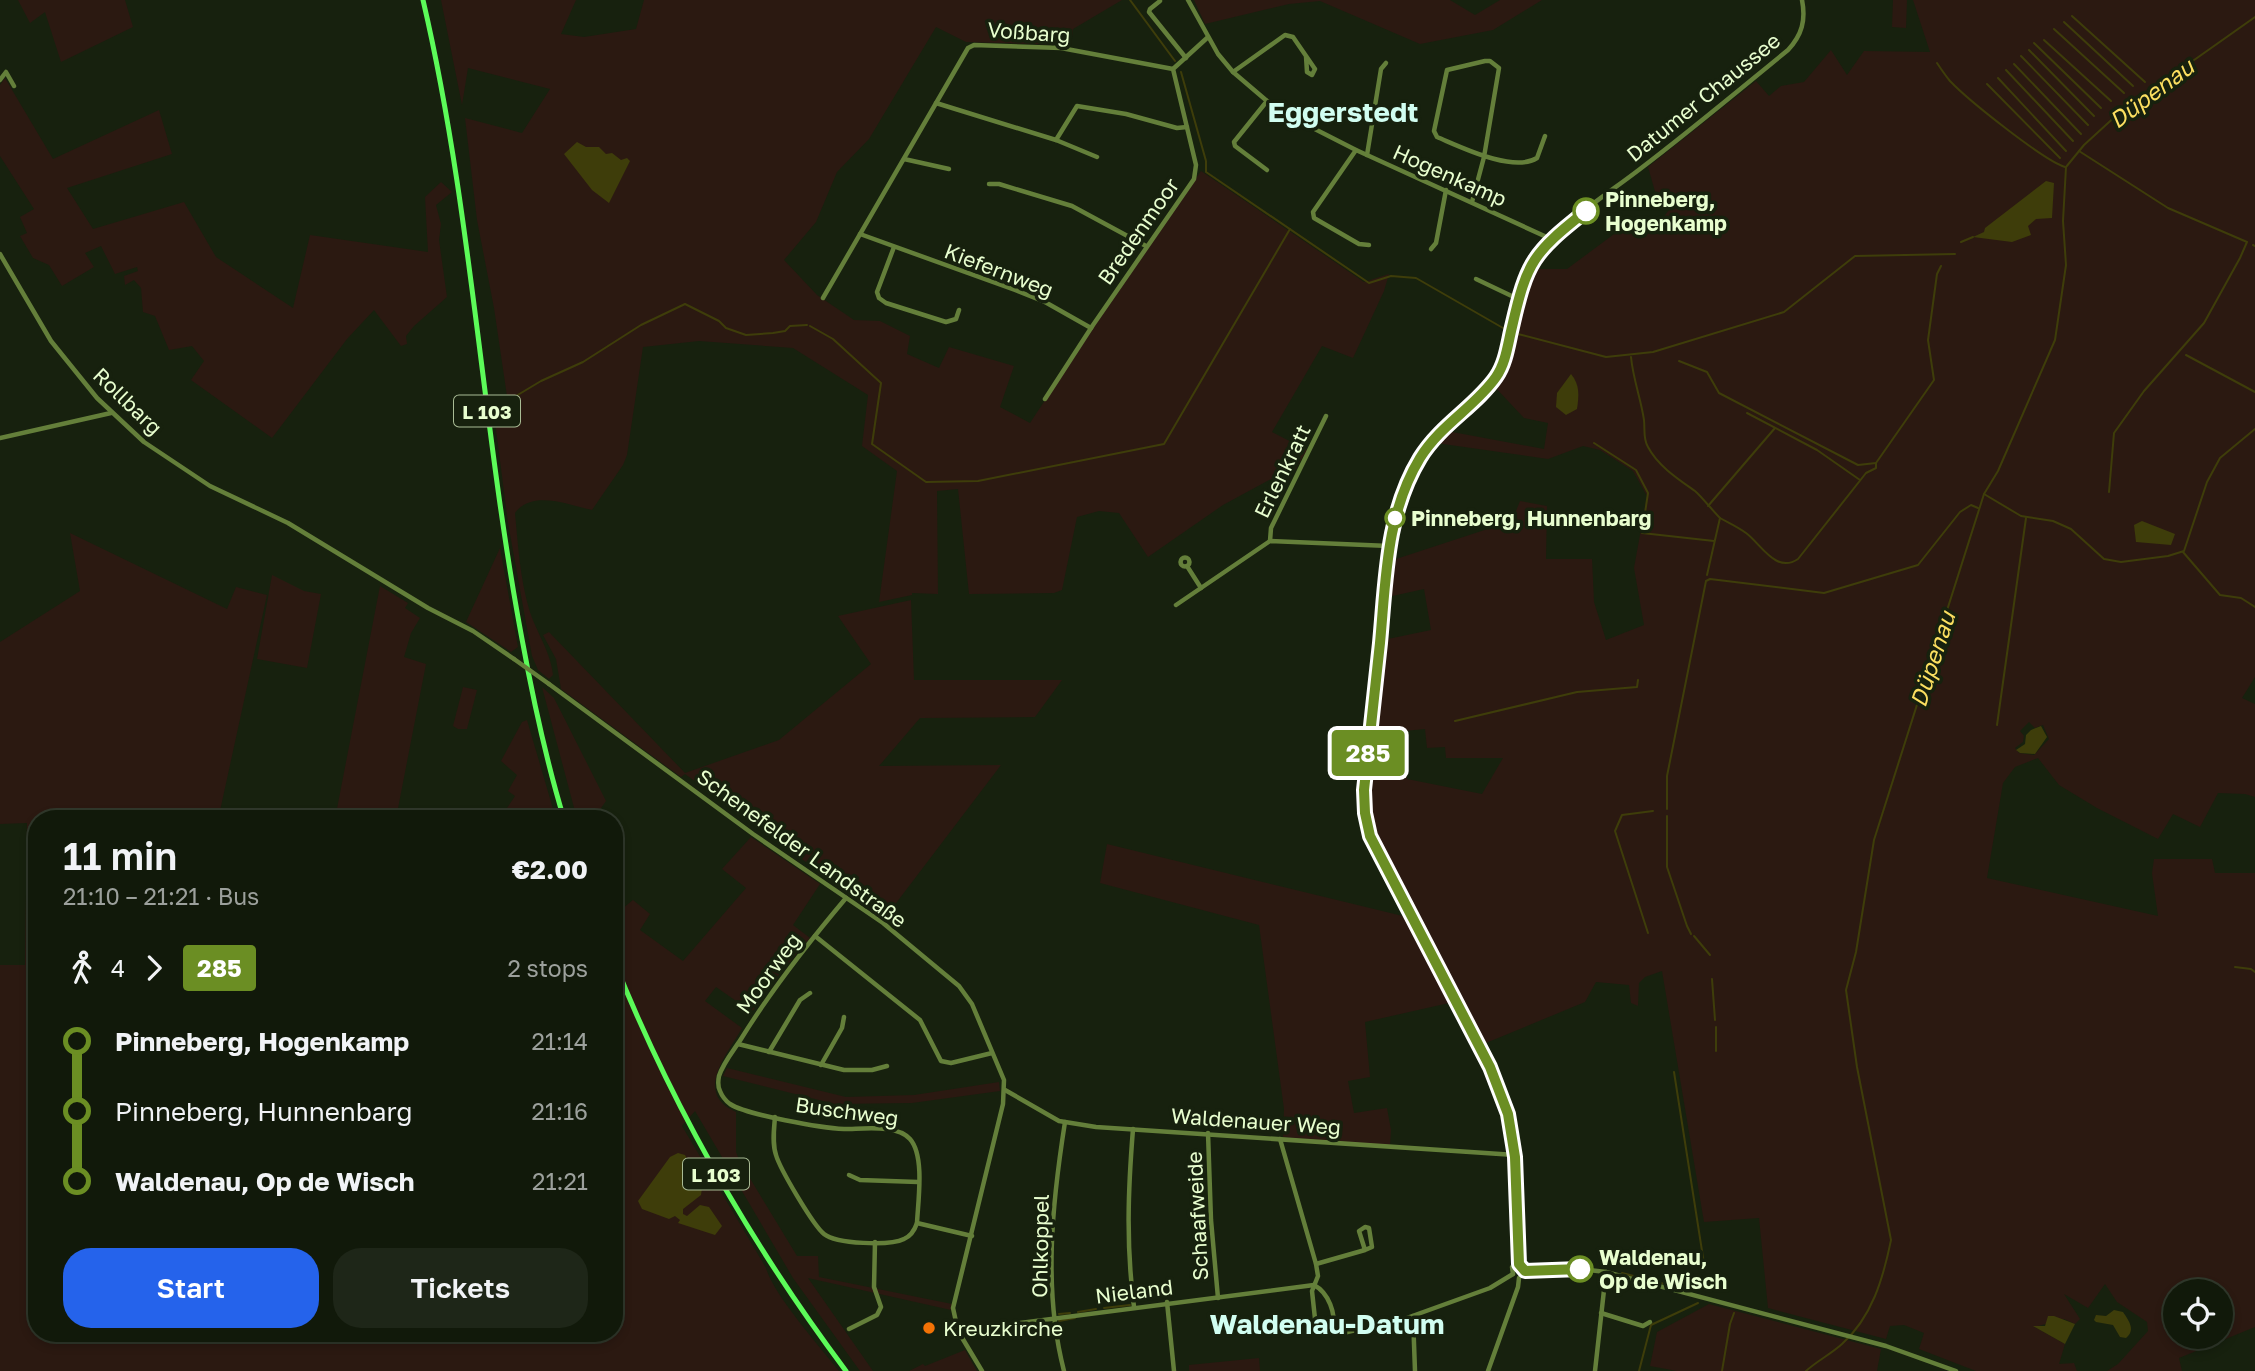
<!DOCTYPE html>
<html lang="en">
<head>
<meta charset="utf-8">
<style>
  :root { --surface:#11190a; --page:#1e2618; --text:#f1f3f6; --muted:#9ca09c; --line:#30382b; --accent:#2563eb }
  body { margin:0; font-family:"Golos Text",sans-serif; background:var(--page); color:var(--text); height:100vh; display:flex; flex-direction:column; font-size:26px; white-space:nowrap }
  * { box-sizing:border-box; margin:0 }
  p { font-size:23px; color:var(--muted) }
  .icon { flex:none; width:38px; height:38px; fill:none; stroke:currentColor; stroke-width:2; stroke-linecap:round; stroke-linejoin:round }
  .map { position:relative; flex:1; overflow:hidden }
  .sheet { position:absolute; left:28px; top:810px; width:595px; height:532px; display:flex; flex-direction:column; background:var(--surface); border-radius:28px; box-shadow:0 4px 10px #0003,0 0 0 2px var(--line) }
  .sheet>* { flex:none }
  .badge { padding:0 14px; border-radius:5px; font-size:24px; line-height:46px }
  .controls { position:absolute; left:2163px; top:1279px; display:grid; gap:14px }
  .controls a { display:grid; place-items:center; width:70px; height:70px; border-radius:50%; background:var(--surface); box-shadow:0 4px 10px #0003,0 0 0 2px var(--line); font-size:35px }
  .map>.badge { position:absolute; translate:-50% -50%; box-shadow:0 0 0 4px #fff }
  .legs { display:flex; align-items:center; gap:10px; height:77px; padding:0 35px; font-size:23px }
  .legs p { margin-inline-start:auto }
  .overview { display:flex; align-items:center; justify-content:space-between; height:119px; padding:0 35px }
  h1 { font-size:38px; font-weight:600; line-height:52px }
  .action { display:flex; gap:14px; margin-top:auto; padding:14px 35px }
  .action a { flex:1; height:80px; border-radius:28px; background:var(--accent); color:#fff; font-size:28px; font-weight:600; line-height:80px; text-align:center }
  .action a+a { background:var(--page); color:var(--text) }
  ul { padding:0 35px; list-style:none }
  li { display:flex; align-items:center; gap:24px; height:70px; font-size:26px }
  li i { display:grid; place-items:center; width:10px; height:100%; margin:0 9px; background:currentColor }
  li i::after { content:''; width:18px; height:18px; margin:-9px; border:5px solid; border-radius:50%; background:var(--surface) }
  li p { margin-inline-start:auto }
  li:first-child i { background:linear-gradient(#0000 50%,currentColor 0) }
  li:last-child i { background:linear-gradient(currentColor 50%,#0000 0) }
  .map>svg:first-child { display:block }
  .green { fill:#2b1911; fill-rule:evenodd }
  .water { fill:#3e3d0a }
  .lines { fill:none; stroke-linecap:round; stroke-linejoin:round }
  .stream { stroke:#3e3d0a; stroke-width:2 }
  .minor { stroke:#647f3a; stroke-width:4.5 }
  .major { stroke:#5cfb59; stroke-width:5 }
  .minor-bridge { stroke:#647f3a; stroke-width:4.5 }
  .line-1-casing { stroke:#fff; stroke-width:16 }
  .line-1 { stroke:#6b8e23; stroke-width:10 }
  .stop-1-dot { fill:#fff; stroke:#6b8e23; stroke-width:3.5 }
  .poi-dot { fill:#f37206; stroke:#17210e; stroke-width:2.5 }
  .labels { text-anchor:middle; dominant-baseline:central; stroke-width:7; stroke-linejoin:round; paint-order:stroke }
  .shield { fill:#17210e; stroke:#a9bc95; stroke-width:2 }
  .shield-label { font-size:19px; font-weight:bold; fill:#e8fecf }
  .street-label { font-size:21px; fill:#e8fecf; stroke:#17210e }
  .stop-label { font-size:21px; font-weight:bold; fill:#e8fecf; stroke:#17210e; text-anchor:start }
  .poi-label { font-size:21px; fill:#e8fecf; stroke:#17210e; text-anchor:start }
  .water-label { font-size:23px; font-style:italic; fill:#fbdf60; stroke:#17210e }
  .district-label { font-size:28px; font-weight:bold; fill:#d1fef1; stroke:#17210e }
</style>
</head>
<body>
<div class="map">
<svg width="2255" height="1371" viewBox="0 0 2255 1371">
  <rect width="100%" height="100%" fill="#17210e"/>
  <g class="green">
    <path d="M18 0H125L133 27 61 62 45 12 30 23Z"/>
    <path d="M441 0H576L561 34 584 37 636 29 644 0H1122L1073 29 1071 45 966 42 936 27 869 139 837 172 816 222 784 260 817 295 854 320 880 321 910 336 907 354 939 368 949 347 1014 366 1000 407 1030 423 1111 300 1201 171 1364 282 1389 274 1384 291 1353 358 1322 346 1272 432 1307 450 1284 489 1271 479 1223 505 1148 557 1119 513 1099 511 1077 517 1062 590 1054 593 969 594 958 489 937 491 938 594 912 593V595L879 602 897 471 862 446 868 395 793 348 699 341 643 347 627 455 623 465 592 510C569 505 532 489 515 513 518 545 520 578 529 609 536 632 551 652 553 675L549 679 538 670 532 656 508 523 493 406 508 403 494 308 477 220 465 118 522 133 550 89 468 68 462 105Z"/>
    <path d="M1194 0H1450L1475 15 1500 0H1542L1493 30 1420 44 1320 1 1289 4 1205 24Z"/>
    <path d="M1893 0H1907L1906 28 1892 27Z"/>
    <path d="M1913 0H2255V677L2242 698 2255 704V797L2245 794 2218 793 2200 827 2173 814 2158 839 2097 808 2059 785 2038 758 2015 767 2003 783 1987 878 2158 916 2152 873 2154 859H2212L2215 873H2255V1327L2179 1358 2182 1371H2107L2118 1364 2148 1331 2147 1322 2117 1302 2105 1284 2088 1308 2064 1294 2080 1319 2075 1324 2064 1319 2035 1327 2065 1344 2059 1364 2074 1363 2077 1371H1976L1919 1349 1924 1333 1904 1325 1890 1326 1886 1339 1768 1308 1759 1218 1704 1222 1662 971 1645 977 1639 983 1638 1006 1631 1003 1629 985 1596 982 1585 1002 1481 1045 1371 836C1366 811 1365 789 1369 764L1406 765 1407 779 1482 794 1503 758H1446L1445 747 1427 748 1425 729 1373 734 1383 640 1431 630 1424 589 1388 597 1393 560 1512 521 1520 501 1547 506 1546 559H1592L1594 602 1606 640 1644 625 1634 568 1647 496 1633 471 1600 450 1583 446 1548 459 1436 443 1447 431 1544 449 1548 423 1524 418 1493 385C1516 362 1520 300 1534 269H1567L1633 220 1651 233 1669 210 1658 202 1648 167 1756 81 1769 96 1781 86 1804 82 1831 50 1847 75 1864 51 1930 52ZM2029 722 2035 728 2043 725 2049 739 2034 755 2019 753 2015 748 2023 742 2024 736 2020 731ZM2175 1292H2221V1337H2175Z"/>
    <path d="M5 78 53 159 159 110 172 154 67 188 93 229 184 202 216 257 293 308 310 235 428 252 425 197 441 182 452 192 436 205 441 224 439 240 447 297 414 326 406 336 407 344 401 346 374 310 347 339 272 438 191 380 204 361 192 346 169 350 155 316 143 312 141 288 134 280 125 285 124 276 138 271 137 267 115 274 101 246 85 253 94 267 62 286 49 265 33 258 20 236 27 233 20 217 34 209 0 156V85Z"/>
    <path d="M70 533 227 609 236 587 267 595 220 811 229 812 227 819H37V1334H614V907L617 913 633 900 650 914 640 930 683 961 746 888 722 869 751 837 820 884 793 925 810 938 772 983 752 1012 716 987 705 1001 742 1028C727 1055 693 1093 736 1112V1152L740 1162 797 1256H818L819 1277 952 1304 951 1310 808 1278 873 1371H860L793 1278 695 1111 682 1126 766 1268C773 1294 820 1347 839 1371H0V965H25L27 823 0 824V642L80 591Z"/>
    <path d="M500 548 518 647 511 652 466 622Z"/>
    <path d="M272 575 304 591 321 594 307 668 257 659Z"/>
    <path d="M380 586 408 603 405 608 420 618 411 633 404 657 426 664 400 798 396 819H335Z"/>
    <path d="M911 600 914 680H1062L1035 717 920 718 879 766 1001 765 884 919 685 774 681 777 561 689 556 659 543 635 549 632 685 773 779 740 871 664 838 616Z"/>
    <path d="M463 687 477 690 467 729H458L453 726Z"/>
    <path d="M542 687 554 698 606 801 593 819H577Z"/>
    <path d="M527 720 556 819H523L507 808 515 796 508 791 517 775 501 761 522 722Z"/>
    <path d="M1107 844 1411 918 1449 1003 1365 1022 1370 1077 1348 1081 1354 1113 1387 1108 1391 1130 1390 1146 1283 1137 1284 1109 1259 925 1100 883Z"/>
    <path d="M727 1068 846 1097 914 1095 999 1082 1000 1091 912 1103 835 1104 723 1076Z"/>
    <path d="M1709 1304 1881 1349 1877 1371H1677L1650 1366 1657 1332Z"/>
    <path d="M965 1350 977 1371H909L923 1364 925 1366Z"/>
    <path d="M1259 1358 1260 1371H1189V1365Z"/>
  </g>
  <g class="water">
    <path d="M577 142 586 147H599L606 154 612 153 621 160 627 158 630 161 609 203 592 190 564 154Z"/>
    <path d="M2046 181 2054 183 2052 218 2036 219 2028 226 2031 235 2012 242 1973 237 1984 232 1985 228Z"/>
    <path d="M1571 374C1580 385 1579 395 1577 409L1566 415 1556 407 1557 393Z"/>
    <path d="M2142 521 2175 534 2171 545 2136 542 2134 525Z"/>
    <path d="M2041 726 2047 737 2035 754 2020 753 2016 750 2025 744 2026 735 2031 730Z"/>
    <path d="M678 1153 685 1155 702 1188 701 1195 683 1209V1214L687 1216 700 1205 709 1207 722 1226 715 1235 678 1223 680 1220 675 1216 669 1219 642 1209 638 1201 670 1157Z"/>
    <path d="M2114 1310 2123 1312C2129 1321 2136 1330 2126 1338L2120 1337 2113 1325 2096 1322 2094 1320 2096 1315 2106 1316Z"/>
    <path d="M2048 1316H2054L2075 1324 2065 1344 2033 1326H2045Z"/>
  </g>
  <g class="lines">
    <g class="stream">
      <path d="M1130 0 1175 61"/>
      <path d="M2072 16 2145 82"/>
      <path d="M2064 22 2133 86"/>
      <path d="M2054 29 2124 93"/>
      <path d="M2044 40 2111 101"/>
      <path d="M2034 43 2101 108"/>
      <path d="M2029 50 2094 116"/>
      <path d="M2021 56 2088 125"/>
      <path d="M1937 63C1941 69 1945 75 1950 81 1968 100 2043 160 2065 167"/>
      <path d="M2014 64 2081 134"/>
      <path d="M2006 70 2073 141"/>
      <path d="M1181 72 1206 161V172L1369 283 1391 276 1416 278 1503 328"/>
      <path d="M1998 78 2066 151"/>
      <path d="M1987 84 2060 158"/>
      <path d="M2079 151 2168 208 2247 242 2240 258 2204 323 2144 391 2114 433 2109 492"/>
      <path d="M1961 242 1973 237"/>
      <path d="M2253 245 2255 246"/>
      <path d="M810 326 833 339 881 383 872 444 926 482 978 481 1164 444 1290 229"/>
      <path d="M1518 334 1606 357 1653 352 1784 312 1855 256 1955 254"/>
      <path d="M2186 355 2255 392"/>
      <path d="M1631 357C1633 379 1641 399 1644 420 1645 430 1643 439 1648 447 1658 466 1678 479 1695 491 1701 496 1713 511 1720 518L1707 575"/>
      <path d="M1679 361 1707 372 1719 393 1858 465 1876 463"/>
      <path d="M511 399 541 381 583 362 641 325 685 304 719 321 726 328 746 335 773 333 785 331 790 326 807 325"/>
      <path d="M1747 413 1817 450 1860 480"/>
      <path d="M1594 443 1636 470 1648 493 1642 533 1714 541"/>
      <path d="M1984 494 2021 516 2053 521 2071 529 2104 559 2121 562 2168 556 2184 551 2207 482 2220 458 2255 429"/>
      <path d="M1708 506 1775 428"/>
      <path d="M1720 518C1729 523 1738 527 1746 533 1761 544 1776 574 1798 559L1866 473 1876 468V463L1934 380 1928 340 1937 274 1941 266"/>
      <path d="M2183 552 2220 595 2241 598 2255 607"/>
      <path d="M1455 721 1577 692 1637 687 1638 680"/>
      <path d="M1997 725 2026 518"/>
      <path d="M1667 809V776L1706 581 1710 579 1824 593 1918 565 1960 512 1971 505 1978 508"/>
      <path d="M1667 816V867L1687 926 1691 934"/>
      <path d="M1648 933 1615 831 1622 815 1653 811"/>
      <path d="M1694 936 1710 955"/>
      <path d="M2235 967 2251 969 2255 972"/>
      <path d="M1712 979 1715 1020"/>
      <path d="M1716 1027V1051"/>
      <path d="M1674 1072 1705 1270"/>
      <path d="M1622 1273 1688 1290"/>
      <path d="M1104 1308 1130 1305"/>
      <path d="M1078 1312 1096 1309"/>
      <path d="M1059 1314 1070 1313"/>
      <path d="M1059 1321 1075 1318"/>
      <path d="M1639 1371 1651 1325 1698 1303"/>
      <path d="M1722 1371 1730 1324 1734 1313"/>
      <path d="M1806 1371C1817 1361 1831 1354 1842 1344 1872 1317 1883 1279 1891 1240L1857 1067 1846 990 1856 952 1874 840 1984 494 1998 471 2055 340 2066 265 2063 221 2066 167 2084 145 2119 113 2255 17"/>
    </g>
    <g class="minor">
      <path d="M1188 0 1218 54 1233 72 1267 101 1303 123 1356 150 1551 239"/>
      <path d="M1160 1 1150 9 1149 12 1186 58"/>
      <path d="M1233 72 1285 35 1293 37 1315 69 1312 75 1307 72 1306 56"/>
      <path d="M0 80 6 72 14 86"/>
      <path d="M936 103 1056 140 1097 157"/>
      <path d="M1056 140 1077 106 1126 114 1177 128 1187 127"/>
      <path d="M1356 150 1313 212 1314 218 1359 244 1369 245"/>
      <path d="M1367 155 1381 69 1386 63"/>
      <path d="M904 159 949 169"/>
      <path d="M1267 170 1235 146 1234 142 1267 101"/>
      <path d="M989 184H999L1072 206 1146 246"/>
      <path d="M1472 202 1484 157 1499 68 1490 61H1485L1447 70 1434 131 1437 137C1461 147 1513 173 1537 158L1545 136"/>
      <path d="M860 234 1015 290 1045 302 1091 328"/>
      <path d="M894 247 877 292 879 298 886 303 946 322 956 319 959 310"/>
      <path d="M1431 249 1436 243 1446 190"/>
      <path d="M0 254 51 341 97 398 144 442 210 486 288 523 428 608 473 631 514 659"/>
      <path d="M1476 279 1518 299"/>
      <path d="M823 298 968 48 974 45 1061 48 1173 69"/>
      <path d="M1045 399 1093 325 1194 179 1196 165 1173 69 1207 38"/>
      <path d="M0 438 111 413"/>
      <path d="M1270 541 1271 528 1326 416"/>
      <circle cx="1185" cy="562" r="4.5"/>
      <path d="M1187 566 1201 588"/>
      <path d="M1176 605 1270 541 1389 546"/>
      <path d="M549 684 753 834 883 923 959 986 972 1004 1004 1080 1003 1104 953 1308 958 1331 982 1371"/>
      <path d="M846 898C808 943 772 989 741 1039 734 1050 723 1063 719 1076 718 1081 718 1087 720 1091 722 1096 726 1101 730 1104 747 1115 822 1128 844 1129 863 1129 897 1124 910 1139 925 1156 918 1201 917 1223L972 1236"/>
      <path d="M815 936 920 1020 941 1061 951 1063 992 1053"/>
      <path d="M738 1044 844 1070H872L887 1066"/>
      <path d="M769 1052 800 1000 810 993"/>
      <path d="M821 1065 842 1028 844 1017"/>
      <path d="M1005 1090 1059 1121 1096 1127 1515 1155"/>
      <path d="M775 1117C774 1129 772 1143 776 1155 780 1169 813 1225 824 1234 836 1244 890 1246 904 1239 911 1236 915 1229 917 1223"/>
      <path d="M1133 1129C1128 1191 1126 1244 1134 1307"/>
      <path d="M1208 1133 1211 1220 1218 1298"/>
      <path d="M1280 1139 1316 1264 1318 1276 1312 1291 1316 1328 1323 1334 1341 1332"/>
      <path d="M849 1175 860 1180 918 1182"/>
      <path d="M1316 1264 1365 1250 1372 1247 1369 1228 1365 1227 1359 1231 1365 1250"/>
      <path d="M1519 1264 1515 1155 1508 1114 1490 1067 1370 837 1365 813 1364 790 1392 528C1402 492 1416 456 1442 430 1459 413 1481 397 1495 378 1519 347 1511 292 1534 258 1556 227 1609 193 1640 169 1690 131 1739 90 1788 50 1802 35 1806 20 1802 0"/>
      <path d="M1525 1271 1580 1269 1606 1272 1886 1346 1956 1371"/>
      <path d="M1513 1274 1512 1267 1519 1264"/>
      <path d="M1314 1285C1329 1293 1336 1314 1333 1329"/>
      <path d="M1167 1302 1174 1371"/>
      <path d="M1601 1313 1643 1326 1650 1322"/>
      <path d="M1413 1316 1415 1371"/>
      <path d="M1334 1327 1343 1333 1404 1319 1490 1288 1513 1274"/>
      <path d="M849 1329 877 1315 881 1307 874 1287 875 1242"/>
      <path d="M958 1331 1314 1285"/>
      <path d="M1064 1371C1043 1290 1052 1204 1065 1122"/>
      <path d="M1488 1371 1518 1287 1519 1278"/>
      <path d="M1595 1371 1606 1272"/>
    </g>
    <g class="major">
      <path d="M423 0C472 210 482 427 522 639 533 699 546 760 564 819"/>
      <path d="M614 961C673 1108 751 1244 846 1371"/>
    </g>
    <path class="minor-bridge" d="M514 659 549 684"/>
  </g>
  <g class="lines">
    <defs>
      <path id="line-1" d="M1580 1269 1525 1271 1519 1264 1515 1157 1508 1114 1490 1067 1370 836 1365 813 1364 790C1369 741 1375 692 1380 643 1386 579 1386 514 1420 458 1440 425 1476 406 1496 377 1506 363 1508 343 1512 327 1527 261 1533 253 1586 211"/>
    </defs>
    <use href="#line-1" class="line-1-casing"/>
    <use href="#line-1" class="line-1"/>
  </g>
  <g class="stop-1-dot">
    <circle cx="1586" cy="211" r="12"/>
    <circle cx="1395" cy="518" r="9"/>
    <circle cx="1580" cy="1269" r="12"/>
  </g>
  <circle class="poi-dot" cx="929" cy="1328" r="7"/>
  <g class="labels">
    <g class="shield">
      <rect x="454" y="395.5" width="66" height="31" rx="5"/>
      <rect x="683" y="1158.5" width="66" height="31" rx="5"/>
    </g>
    <g class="shield-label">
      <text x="487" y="411">L 103</text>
      <text x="716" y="1174">L 103</text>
    </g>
    <g class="street-label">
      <text transform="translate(1029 32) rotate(4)">Voßbarg</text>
      <text transform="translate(1703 97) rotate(-39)">Datumer Chaussee</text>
      <text transform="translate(1450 175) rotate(24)">Hogenkamp</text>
      <text transform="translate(1138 231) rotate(-55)">Bredenmoor</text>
      <text transform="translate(999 270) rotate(21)">Kiefernweg</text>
      <text transform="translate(128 401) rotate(44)">Rollbarg</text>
      <text transform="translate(1282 471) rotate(-64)">Erlenkratt</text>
      <text transform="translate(802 848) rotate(36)">Schenefelder Landstraße</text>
      <text transform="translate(768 973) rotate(-54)">Moorweg</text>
      <text transform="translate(847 1111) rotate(8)">Buschweg</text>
      <text transform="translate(1256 1121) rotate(4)">Waldenauer Weg</text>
      <text transform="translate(1197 1216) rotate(-93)">Schaafweide</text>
      <text transform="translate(1040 1246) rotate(-89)">Ohlkoppel</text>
      <text transform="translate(1134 1291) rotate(-7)">Nieland</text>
    </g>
    <g class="stop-label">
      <text x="1605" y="199">Pinneberg,<tspan x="1605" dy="24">Hogenkamp</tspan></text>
      <text x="1411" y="518">Pinneberg, Hunnenbarg</text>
      <text x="1599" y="1257">Waldenau,<tspan x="1599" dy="24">Op de Wisch</tspan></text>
    </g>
    <g class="poi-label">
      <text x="943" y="1328">Kreuzkirche</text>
    </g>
    <g class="water-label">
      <text transform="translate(2151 93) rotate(-37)">Düpenau</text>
      <text transform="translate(1932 659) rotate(-72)">Düpenau</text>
    </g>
    <g class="district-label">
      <text x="1343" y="111">Eggerstedt</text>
      <text x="1327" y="1323">Waldenau-Datum</text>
    </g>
  </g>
</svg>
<div class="controls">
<a><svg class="icon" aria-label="locate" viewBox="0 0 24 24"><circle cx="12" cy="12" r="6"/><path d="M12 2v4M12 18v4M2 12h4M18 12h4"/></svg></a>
</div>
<b class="badge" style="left:1368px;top:753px;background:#6b8e23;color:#fff">285</b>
<section class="sheet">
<div class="overview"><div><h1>11 min</h1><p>21:10 – 21:21 · Bus</p></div><b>€2.00</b></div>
<div class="legs"><svg class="icon" aria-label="walk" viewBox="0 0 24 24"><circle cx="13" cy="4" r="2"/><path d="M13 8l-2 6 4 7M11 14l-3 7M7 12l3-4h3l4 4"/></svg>4<svg class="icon" aria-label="forward" viewBox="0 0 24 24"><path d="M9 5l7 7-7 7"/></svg><b class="badge" style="background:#6b8e23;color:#fff">285</b><p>2 stops</p></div>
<ul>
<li><i style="color:#6b8e23"></i><b>Pinneberg, Hogenkamp</b><p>21:14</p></li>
<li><i style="color:#6b8e23"></i><span>Pinneberg, Hunnenbarg</span><p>21:16</p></li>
<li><i style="color:#6b8e23"></i><b>Waldenau, Op de Wisch</b><p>21:21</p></li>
</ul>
<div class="action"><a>Start</a><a>Tickets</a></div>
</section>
</div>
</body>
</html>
